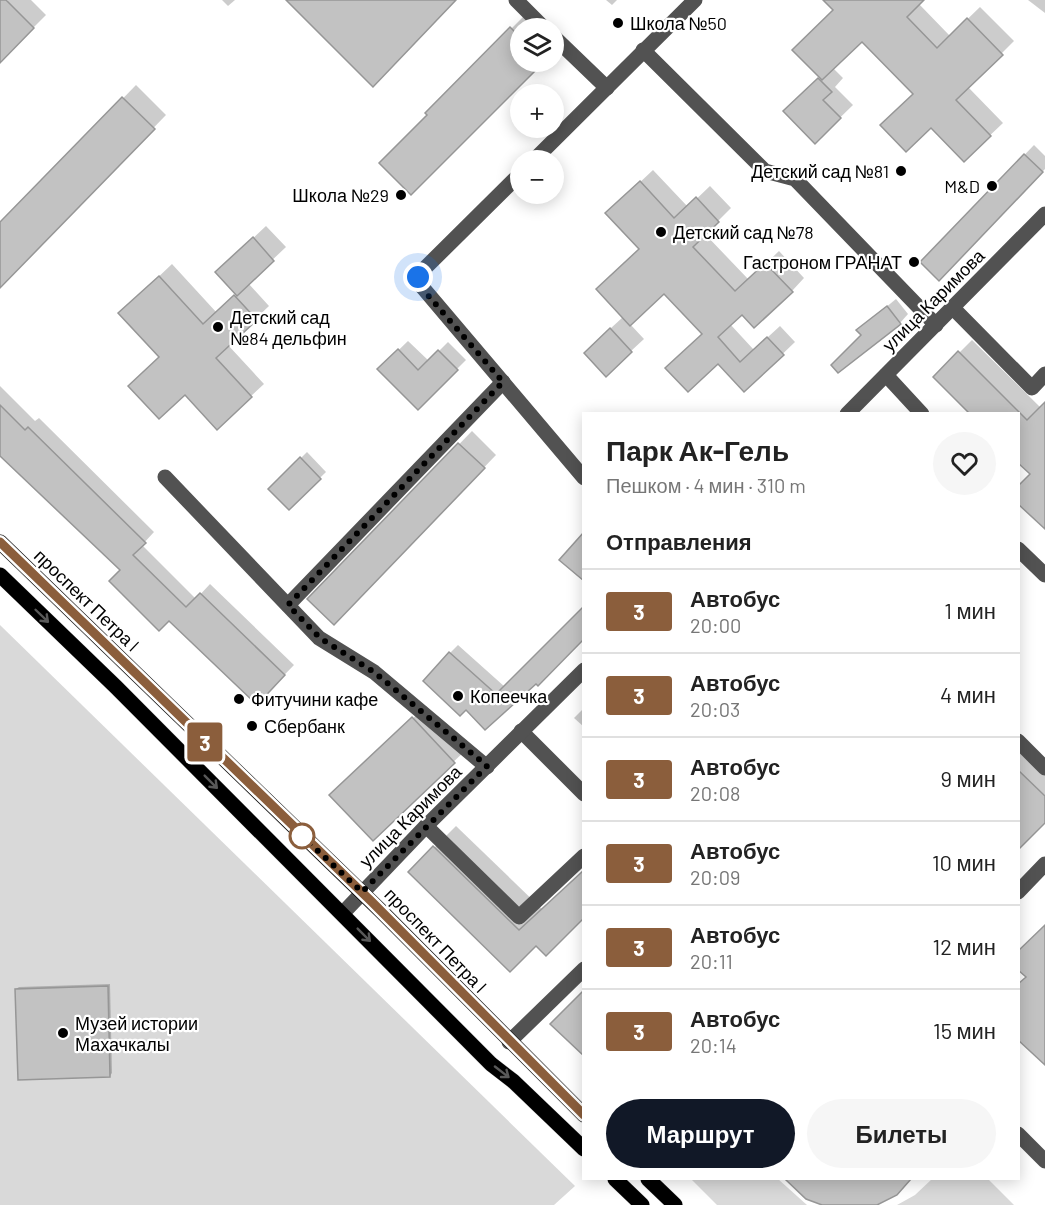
<!DOCTYPE html>
<html lang="ru">
<head>
<meta charset="utf-8">
<style>
  :root { --surface:#fff; --page:#f6f6f6; --text:#222; --muted:#767676; --line:#e0e0e0; --accent:#111827 }
  body { margin:0; font-family:Barlow,sans-serif; background:var(--page); color:var(--text); height:100vh; display:flex; flex-direction:column; font-size:22px; white-space:nowrap }
  * { box-sizing:border-box; margin:0 }
  p { font-size:20px; color:var(--muted) }
  .icon { flex:none; width:33px; height:33px; fill:none; stroke:currentColor; stroke-width:2; stroke-linecap:round; stroke-linejoin:round }
  .map { position:relative; flex:1; overflow:hidden }
  .details { position:absolute; left:582px; top:412px; width:438px; height:768px; display:flex; flex-direction:column; background:var(--surface); border-radius:0px; box-shadow:0 3px 15px #0003 }
  .details>* { flex:none }
  .badge { padding:0 12px; border-radius:4px; font-size:21px; line-height:39px }
  .buttons { position:absolute; left:510px; top:18px; display:grid; gap:12px }
  .buttons a { display:grid; place-items:center; width:54px; height:54px; border-radius:50%; background:var(--surface); box-shadow:0 3px 15px #0003; font-size:30px }
  .you { position:absolute; width:30px; height:30px; margin:-15px; border:4px solid #fff; border-radius:50%; background:#1a73e8; box-shadow:0 0 0 9px #1a73e833 }
  .map>.badge { position:absolute; translate:-50% -50%; box-shadow:0 0 0 3px #fff }
  h2 { padding:0 24px; font-size:22px; line-height:54px }
  .round { display:grid; place-items:center; flex:none; width:63px; height:63px; border-radius:32px; background:var(--page) }
  .headline { display:flex; align-items:center; justify-content:space-between; height:102px; padding:0 24px }
  h1 { font-size:28px; font-weight:700; line-height:45px }
  .button { display:flex; gap:12px; margin-top:auto; padding:12px 24px }
  .button a { flex:1; height:69px; border-radius:36px; background:var(--accent); color:#fff; font-size:24px; font-weight:700; line-height:69px; text-align:center }
  .button a+a { background:var(--page); color:var(--text) }
  ul { padding:0; list-style:none }
  li { display:flex; align-items:center; gap:18px; height:84px; padding:0 24px; border-top:2px solid var(--line) }
  li div { flex:1 }
  li b { display:block; font-size:22px }
  li em { font-style:normal }
  li .badge { min-width:66px; font-weight:700; text-align:center }
  .map>svg:first-child { display:block }
  .green { fill:#d9d9d9 }
  .shadow { fill:#0003 }
  .building { fill:#c2c2c2; stroke:#969696; stroke-width:1.5 }
  .lines { fill:none; stroke-linecap:round; stroke-linejoin:round }
  .major-casing { stroke:#dbdbdb; stroke-width:16 }
  .minor { stroke:#525252; stroke-width:15 }
  .major { stroke:#000; stroke-width:15 }
  .oneway { stroke:#595959 }
  .line-casing { stroke:#fff; stroke-width:14 }
  .line { stroke:#8b5e3c; stroke-width:9 }
  .walk { stroke:#000; stroke-width:6; stroke-dasharray:0 10.8 }
  .poi-dot { fill:#000; stroke:#fff; stroke-width:2 }
  .stop-dot { fill:#fff; stroke:#8b5e3c; stroke-width:3 }
  .labels { text-anchor:middle; dominant-baseline:central; stroke-width:4.5; stroke-linejoin:round; paint-order:stroke }
  .poi-label { font-size:18px; fill:#000; stroke:#fff; text-anchor:start }
  .street-label { font-size:18px; fill:#000; stroke:#fff }
</style>
</head>
<body>
<div class="map">
<svg width="1045" height="1205" viewBox="0 0 1045 1205">
  <rect width="100%" height="100%" fill="#fff"/>
  <g class="green">
    <path d="M0 625 575 1186 554 1205H0Z"/>
    <path d="M691 1179H778L807 1205H717Z"/>
    <path d="M932 1179H988L1014 1205H897L915 1195Z"/>
  </g>
  <g class="shadow">
    <path d="M31 0 46 15 0 61V8L8 0Z"/>
    <path d="M222 0H235L228 6Z"/>
    <path d="M606 0H617L612 5Z"/>
    <path d="M825 0H922L918 3 950 36 980 7 1014 41 968 87 1003 123 964 160 915 93 862 39 833 68 843 78 835 87 853 105 815 142 785 111 821 77 835 10Z"/>
    <path d="M1028 0H1045V13Z"/>
    <path d="M524 16 537 28H520V62H542L411 193 429 115 427 113Z"/>
    <path d="M136 85 166 115 0 286V225Z"/>
    <path d="M1034 145 1045 156V169L939 278 922 262Z"/>
    <path d="M653 170 688 207 710 186 731 208 705 234 749 280 779 251 804 278 792 291 742 313 730 324 754 350 780 326 795 342 745 390 718 362 703 333 664 292 630 324 644 339 631 351 598 340 623 317 640 248 620 201Z"/>
    <path d="M266 226 286 247 248 283 269 306 228 345 264 384 251 396 161 357 133 301 172 264 217 313 237 294 230 260Z"/>
    <path d="M896 299 908 314 900 323 863 335 858 330Z"/>
    <path d="M972 340 1041 408 1045 404V456L1018 414H972L935 377Z"/>
    <path d="M408 341 429 361 448 342 466 360 418 408 379 369Z"/>
    <path d="M0 386 35 421 39 418 154 532 142 545 196 599 210 584 294 665 257 703 0 454Z"/>
    <path d="M472 431 496 455 347 610 309 599Z"/>
    <path d="M307 452 326 472 289 508 270 489Z"/>
    <path d="M458 645 505 687 536 682 486 728 450 653Z"/>
    <path d="M426 706 467 749 373 838 344 783Z"/>
    <path d="M584 708V727L574 718Z"/>
    <path d="M1018 748 1045 774V821L1018 848Z"/>
    <path d="M456 826 542 909 536 944 410 872Z"/>
    <path d="M110 984 112 1073 110 1076 16 989 19 987Z"/>
  </g>
  <g class="building">
    <path d="M0 0H6L34 28 0 63Z"/>
    <path d="M286 0H456L373 87Z"/>
    <path d="M823 0H924L907 17 937 48 967 18 1003 55 956 100 991 136 964 162 931 128 906 152 880 125 913 94 862 42 822 80 792 50 833 10Z"/>
    <path d="M510 27 520 37V62H544L411 195 379 163 427 115 425 113Z"/>
    <path d="M818 78 832 92 823 100 841 118 815 144 783 111Z"/>
    <path d="M122 97 155 129 0 288V222Z"/>
    <path d="M1024 154 1043 172 939 281 920 262Z"/>
    <path d="M640 181 674 218 696 197 719 222 693 247 735 291 765 263 793 292 754 328 742 315 718 337 740 362 767 337 784 355 744 392 718 364 688 392 665 368 702 334 664 294 630 326 596 289 639 249 605 213Z"/>
    <path d="M253 237 274 261 237 296 215 272Z"/>
    <path d="M159 276 203 324 234 295 257 320 216 358 252 397 217 430 185 395 159 419 128 386 159 357 118 313Z"/>
    <path d="M887 306 901 324 838 373 831 365 861 335 856 330Z"/>
    <path d="M610 328 632 352 606 377 584 353Z"/>
    <path d="M398 349 418 370 438 350 458 370 418 410 377 369Z"/>
    <path d="M958 351 1027 420 1045 402V529L1018 504V486L1030 474 1018 463V414H970L933 377Z"/>
    <path d="M0 405 25 430 28 427 146 543 133 555 186 607 200 593 285 675 257 705 169 621 159 631 109 581 120 570 0 456Z"/>
    <path d="M458 443 485 468 334 625 307 599Z"/>
    <path d="M300 457 321 479 289 510 268 489Z"/>
    <path d="M584 532V581L559 560Z"/>
    <path d="M584 606V639L538 686 536 684 485 730 466 710 460 716 423 681 449 652 496 694Z"/>
    <path d="M412 717 455 763 373 841 329 795Z"/>
    <path d="M1018 770 1045 796V823L1018 850Z"/>
    <path d="M433 846 519 930 584 870V918L546 956 536 946 510 972 408 872Z"/>
    <path d="M1045 925V1065L1018 1040V984L1026 977 1018 970V951Z"/>
    <path d="M108 986 110 1077 18 1080 15 989Z"/>
    <path d="M584 990V1056L550 1024Z"/>
    <path d="M785 1179H911L897 1195 877 1205H822L806 1199Z"/>
  </g>
  <g class="lines">
    <defs>
      <g id="major">
        <path d="M0 542 382 912 584 1115"/>
        <path d="M0 575 116 687 491 1064 513 1081 584 1149"/>
        <path d="M615 1179 642 1205"/>
        <path d="M648 1179 675 1205"/>
      </g>
    </defs>
    <use href="#major" class="major-casing"/>
    <g class="minor">
      <path d="M516 0 544 28"/>
      <path d="M554 37 607 88"/>
      <path d="M643 50 765 171 795 179 936 325"/>
      <path d="M534 160 695 0"/>
      <path d="M520 174 420 273 418 282 584 478"/>
      <path d="M953 308 1032 388 1045 374"/>
      <path d="M886 375 922 414"/>
      <path d="M847 414 1045 214"/>
      <path d="M165 477 319 638 374 672 487 767"/>
      <path d="M1018 549 1045 575"/>
      <path d="M288 605 503 382"/>
      <path d="M521 731 584 794"/>
      <path d="M1018 741 1045 768"/>
      <path d="M426 826 519 917 584 856"/>
      <path d="M1018 892 1045 864"/>
      <path d="M343 913 426 826 584 670"/>
      <path d="M509 1042 584 969"/>
      <path d="M1018 1134 1045 1161"/>
    </g>
    <use href="#major" class="major"/>
  </g>
  <defs><path id="oneway-shaft" d="M-6 0H5M1.5-3L5.5 0L1.5 3" fill="none" stroke-width="1.6" stroke-linecap="round" stroke-linejoin="round" transform="scale(1.5)"/></defs>
  <g class="oneway">
    <use href="#oneway-shaft" transform="translate(42 616) rotate(44)"/>
    <use href="#oneway-shaft" transform="translate(211 782) rotate(45)"/>
    <use href="#oneway-shaft" transform="translate(364 935) rotate(45)"/>
    <use href="#oneway-shaft" transform="translate(502 1072) rotate(38)"/>
  </g>
  <g class="lines">
    <defs>
      <path id="line" d="M0 542 372 902 584 1115"/>
    </defs>
    <use href="#line" class="line-casing"/>
    <use href="#line" class="line"/>
    <path class="walk" d="M302 836 362 892 487 766 374 672 320 638 288 605 503 382 420 286 418 277"/>
  </g>
  <g class="poi-dot">
    <circle cx="618" cy="23" r="6"/>
    <circle cx="901" cy="171" r="6"/>
    <circle cx="992" cy="186" r="6"/>
    <circle cx="401" cy="195" r="6"/>
    <circle cx="661" cy="232" r="6"/>
    <circle cx="914" cy="262" r="6"/>
    <circle cx="218" cy="327" r="6"/>
    <circle cx="458" cy="696" r="6"/>
    <circle cx="239" cy="699" r="6"/>
    <circle cx="252" cy="726" r="6"/>
    <circle cx="63" cy="1033" r="6"/>
  </g>
  <circle class="stop-dot" cx="302" cy="836" r="12"/>
  <g class="labels">
    <g class="poi-label">
      <text x="630" y="23">Школа №50</text>
      <text x="889" y="171" text-anchor="end">Детский сад №81</text>
      <text x="980" y="186" text-anchor="end">M&amp;D</text>
      <text x="389" y="195" text-anchor="end">Школа №29</text>
      <text x="673" y="232">Детский сад №78</text>
      <text x="902" y="262" text-anchor="end">Гастроном ГРАНАТ</text>
      <text x="230" y="317">Детский сад<tspan x="230" dy="21">№84 дельфин</tspan></text>
      <text x="470" y="696">Копеечка</text>
      <text x="251" y="699">Фитучини кафе</text>
      <text x="264" y="726">Сбербанк</text>
      <text x="75" y="1023">Музей истории<tspan x="75" dy="21">Махачкалы</tspan></text>
    </g>
    <g class="street-label">
      <text transform="translate(933 300) rotate(-45)">улица Каримова</text>
      <text transform="translate(87 600) rotate(44)">проспект Петра I</text>
      <text transform="translate(410 816) rotate(-45)">улица Каримова</text>
      <text transform="translate(436 940) rotate(46)">проспект Петра I</text>
    </g>
  </g>
</svg>
<div class="buttons">
<a><svg class="icon" aria-label="layers" viewBox="0 0 24 24"><path d="M12 4l9 5-9 5-9-5zM3 14l9 5 9-5"/></svg></a>
<a>+</a>
<a>−</a>
</div>
<div class="you" style="left:418px;top:277px"></div>
<b class="badge" style="left:205px;top:742px;background:#8b5e3c;color:#fff">3</b>
<section class="details">
<div class="headline"><div><h1>Парк Ак-Гель</h1><p>Пешком · 4 мин · 310 m</p></div><a class="round"><svg class="icon" aria-label="heart" viewBox="0 0 24 24"><path d="M12 20l-8-8c-3-5 5-10 8-4 3-6 11-1 8 4z"/></svg></a></div>
<h2>Отправления</h2>
<ul>
<li><span class="badge" style="background:#8b5e3c;color:#fff">3</span><div><b>Автобус</b><p>20:00</p></div><em>1 мин</em></li>
<li><span class="badge" style="background:#8b5e3c;color:#fff">3</span><div><b>Автобус</b><p>20:03</p></div><em>4 мин</em></li>
<li><span class="badge" style="background:#8b5e3c;color:#fff">3</span><div><b>Автобус</b><p>20:08</p></div><em>9 мин</em></li>
<li><span class="badge" style="background:#8b5e3c;color:#fff">3</span><div><b>Автобус</b><p>20:09</p></div><em>10 мин</em></li>
<li><span class="badge" style="background:#8b5e3c;color:#fff">3</span><div><b>Автобус</b><p>20:11</p></div><em>12 мин</em></li>
<li><span class="badge" style="background:#8b5e3c;color:#fff">3</span><div><b>Автобус</b><p>20:14</p></div><em>15 мин</em></li>
</ul>
<div class="button"><a>Маршрут</a><a>Билеты</a></div>
</section>
</div>
</body>
</html>
